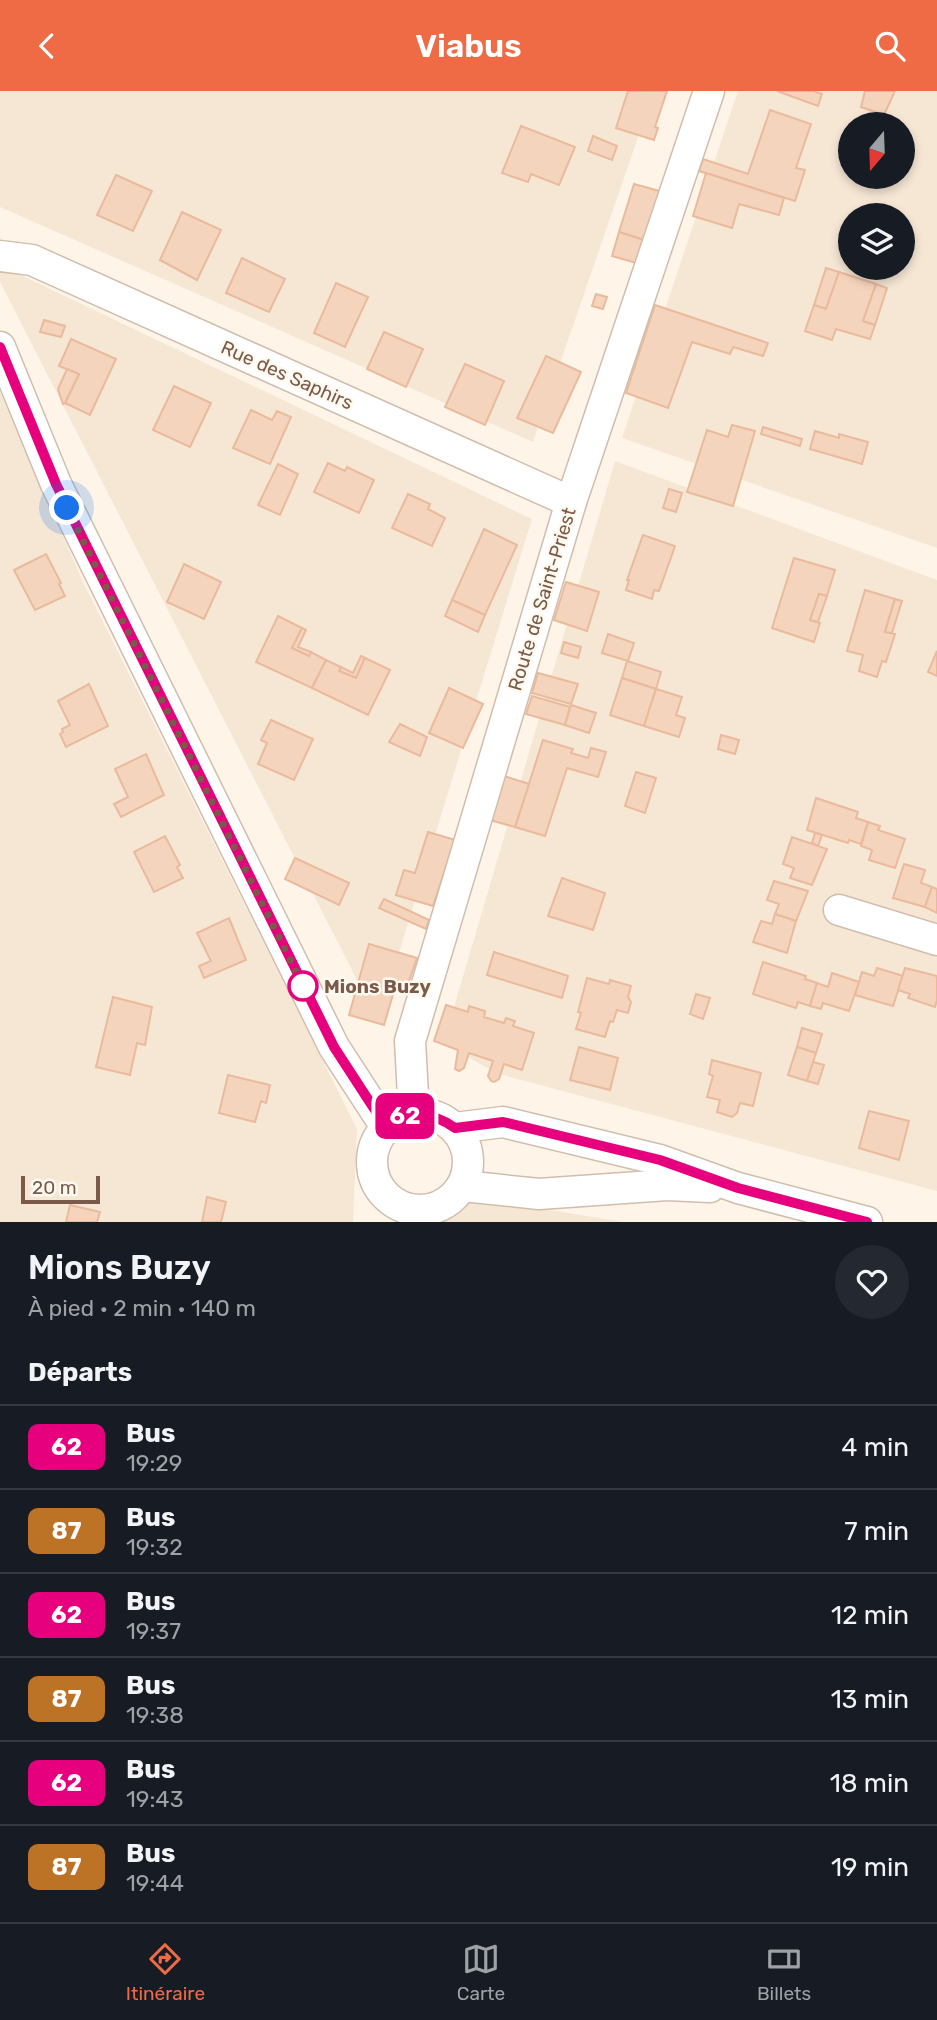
<!DOCTYPE html>
<html lang="fr">
<head>
<meta charset="utf-8">
<style>
  :root { --surface:#171b24; --page:#242831; --text:#f1f3f6; --muted:#9ea1a6; --line:#363941; --accent:#ef6b45 }
  body { margin:0; font-family:Rubik,sans-serif; background:var(--page); color:var(--text); height:100vh; display:flex; flex-direction:column; font-size:26px; white-space:nowrap }
  * { box-sizing:border-box; margin:0 }
  p { font-size:23px; color:var(--muted) }
  .icon { flex:none; width:38px; height:38px; fill:none; stroke:currentColor; stroke-width:2; stroke-linecap:round; stroke-linejoin:round }
  .map { position:relative; height:1131px; overflow:hidden }
  .panel { display:flex; flex-direction:column; background:var(--surface); flex:1 }
  .panel>* { flex:none }
  .badge { padding:0 14px; border-radius:10px; font-size:24px; line-height:46px }
  .needle { width:46px; rotate:199deg }
  .tools { position:absolute; left:838px; top:21px; display:grid; gap:14px }
  .tools a { display:grid; place-items:center; width:77px; height:77px; border-radius:50%; background:var(--surface); box-shadow:0 4px 10px #0003; font-size:35px }
  .scale { position:absolute; left:21px; bottom:18px; width:79px; box-sizing:border-box; padding-left:7px; border:4px solid #7a5b49; border-top:0; font-size:19px; line-height:24px; white-space:nowrap; color:#7a5b49; -webkit-text-stroke:5px #fff9f0; paint-order:stroke }
  .you { position:absolute; width:35px; height:35px; margin:-18px; border:5px solid #fff; border-radius:50%; background:#1a73e8; box-shadow:0 0 0 10px #1a73e833 }
  .map>.badge { position:absolute; translate:-50% -50%; box-shadow:0 0 0 4px #fff }
  h2 { padding:0 28px; font-size:26px; line-height:63px }
  .round { display:grid; place-items:center; flex:none; width:74px; height:74px; border-radius:37px; background:var(--page) }
  .head { display:flex; align-items:center; justify-content:space-between; height:119px; padding:0 28px }
  h1 { font-size:33px; font-weight:600; line-height:52px }
  ul { padding:0; list-style:none }
  li { display:flex; align-items:center; gap:21px; height:84px; padding:0 28px; border-top:2px solid var(--line) }
  li div { flex:1 }
  li b { display:block; font-size:26px }
  li em { font-style:normal }
  li .badge { min-width:77px; font-weight:700; text-align:center }
  header { display:flex; justify-content:space-between; align-items:center; height:91px; padding:0 28px; background:var(--accent); color:#fff; font-size:32px; font-weight:600 }
  .tabs { display:flex; justify-content:space-around; align-items:center; height:98px; border-top:2px solid var(--line); background:var(--surface); font-size:19px; color:var(--muted) }
  .tabs a { display:grid; justify-items:center; gap:4px }
  .tabs .on { color:var(--accent) }
  .map>svg:first-child { display:block }
  .residential { fill:#f6e7d5; fill-rule:evenodd }
  .building { fill:#f5d4bd; stroke:#e9ba9c; stroke-width:2 }
  .lines { fill:none; stroke-linecap:round; stroke-linejoin:round }
  .minor-casing { stroke:#d1bdac; stroke-width:33 }
  .minor { stroke:#fff; stroke-width:30 }
  .line-casing { stroke:#fff; stroke-width:16 }
  .line { stroke:#e6007e; stroke-width:10 }
  .walk { stroke:#7a5b49; stroke-width:7; stroke-dasharray:0 12.6 }
  .stop-dot { fill:#fff; stroke:#e6007e; stroke-width:3.5 }
  .labels { text-anchor:middle; dominant-baseline:central; stroke-width:5; stroke-linejoin:round; paint-order:stroke }
  .street-label { font-size:19px; fill:#7a5b49; stroke:#fff9f0 }
  .stop-label { font-size:19px; font-weight:bold; fill:#7a5b49; stroke:#fff9f0; text-anchor:start }
</style>
</head>
<body>
<header><svg class="icon" aria-label="back" viewBox="0 0 24 24"><path d="M15 5l-7 7 7 7"/></svg>Viabus<svg class="icon" aria-label="search" viewBox="0 0 24 24"><circle cx="10" cy="10" r="6"/><path d="M15 15l6 6"/></svg></header>
<div class="map">
<svg width="937" height="1131" viewBox="0 0 937 1131">
  <rect width="100%" height="100%" fill="#fef5e8"/>
  <g class="residential">
    <path d="M0 0H654L533 351 0 116Z"/>
    <path d="M738 0H937V457L622 347ZM850 33H903V86H850ZM850 124H903V177H850Z"/>
    <path d="M0 174 532 428 378 930 0 191Z"/>
    <path d="M0 300 83 491 357 1038 353 1131H0Z"/>
    <path d="M615 370 937 489V1100L499 983 443 953Z"/>
    <path d="M466 1105 623 1131H432Z"/>
  </g>
  <g class="building">
    <path d="M628 0H667L655 36 658 37 654 49 616 37Z"/>
    <path d="M777 0H813L822 3 818 15Z"/>
    <path d="M865 0H895L884 24 861 16Z"/>
    <path d="M770 19 811 33 796 77 805 79 795 110 699 80 703 68 748 83Z"/>
    <path d="M521 35 575 56 559 94 531 83 528 91 502 82Z"/>
    <path d="M593 45 617 55 612 69 588 60Z"/>
    <path d="M706 82 784 107 779 124 739 113 732 137 693 125Z"/>
    <path d="M116 84 152 100 133 140 97 124Z"/>
    <path d="M634 93 663 101 647 150 619 141Z"/>
    <path d="M884 117 901 122 900 124H882Z"/>
    <path d="M182 121 221 139 197 189 160 169Z"/>
    <path d="M619 141 647 150 640 173 612 165Z"/>
    <path d="M242 167 285 188 269 221 226 202Z"/>
    <path d="M826 177 839 181 826 218 814 214Z"/>
    <path d="M839 181 876 193 863 230 875 234 870 248 836 238 832 249 805 240 814 214 826 218Z"/>
    <path d="M336 192 368 206 345 256 314 242Z"/>
    <path d="M876 193 887 197 875 234 863 230Z"/>
    <path d="M596 203 607 206 603 218 592 215Z"/>
    <path d="M655 214 768 252 763 265 733 256 730 263 692 251 668 317 626 302Z"/>
    <path d="M44 229 65 235 61 246 40 241Z"/>
    <path d="M384 241 423 258 406 296 367 278Z"/>
    <path d="M71 248 116 268 90 324 65 312 79 283 59 275Z"/>
    <path d="M546 265 581 281 553 342 517 327Z"/>
    <path d="M465 273 504 290 485 334 445 316Z"/>
    <path d="M67 278 79 283 65 312 63 313 58 298Z"/>
    <path d="M174 295 211 312 190 356 153 339Z"/>
    <path d="M251 319 272 329 277 320 291 326 270 373 233 357Z"/>
    <path d="M732 334 755 340 733 415 687 401 707 339 728 346Z"/>
    <path d="M763 336 802 348 800 355 761 343Z"/>
    <path d="M815 340 839 347V343L868 351 862 373 810 358Z"/>
    <path d="M328 372 345 380 347 376 374 389 359 422 314 401Z"/>
    <path d="M278 373 298 383 280 424 258 414Z"/>
    <path d="M669 398 682 402 676 421 663 417Z"/>
    <path d="M408 403 430 413 428 418 445 427 432 455 392 437Z"/>
    <path d="M484 438 517 454 485 524 452 509Z"/>
    <path d="M643 444 675 455 659 500 654 499 652 508 626 499 629 489H627Z"/>
    <path d="M46 463 61 492 59 493 65 505 35 519 14 479Z"/>
    <path d="M794 467 835 479 827 505 819 503 810 529 820 532 814 551 772 537Z"/>
    <path d="M184 473 221 491 204 528 167 511Z"/>
    <path d="M566 491 599 501 587 540 554 529Z"/>
    <path d="M865 499 895 508 885 541 895 543 886 571 882 570 877 586 859 580 863 564 847 560Z"/>
    <path d="M819 503 827 505 818 531 810 529Z"/>
    <path d="M895 508 902 510 892 542 885 541Z"/>
    <path d="M452 509 485 524 478 541 445 525Z"/>
    <path d="M278 525 302 537 292 557 309 565 311 561 326 569 312 597 256 571Z"/>
    <path d="M302 537 306 539 298 556 311 561 309 565 292 557Z"/>
    <path d="M608 543 634 552 628 570 602 562Z"/>
    <path d="M564 551 581 556 578 567 561 562Z"/>
    <path d="M937 560V585L928 581Z"/>
    <path d="M361 565 365 567 356 587 339 580 341 576 353 582Z"/>
    <path d="M365 567 390 579 368 624 312 597 326 569 341 576 339 580 356 587Z"/>
    <path d="M627 570 661 581 656 598 622 587Z"/>
    <path d="M538 582 578 593 571 613 532 602Z"/>
    <path d="M622 587 656 598 644 635 610 624Z"/>
    <path d="M89 593 108 635 66 656 60 643 63 641 62 638 70 634 58 610Z"/>
    <path d="M449 597 483 613 463 657 429 642Z"/>
    <path d="M656 598 682 606 676 624 685 627 679 646 644 635Z"/>
    <path d="M532 605 570 616 565 634 526 623Z"/>
    <path d="M571 614 596 622 589 642 565 634Z"/>
    <path d="M271 629 313 648 294 689 258 673 267 652 261 649Z"/>
    <path d="M400 633 427 646 420 665 389 651Z"/>
    <path d="M721 644 739 649 735 663 718 658Z"/>
    <path d="M543 649 573 658 571 662 588 667 591 657 606 661 598 686 567 677 545 745 515 736Z"/>
    <path d="M146 663 164 704 121 726 114 713 128 706 115 678Z"/>
    <path d="M636 681 656 687 645 722 625 715Z"/>
    <path d="M504 685 529 693 515 736 490 729Z"/>
    <path d="M816 707 858 721 856 727 868 731 861 753 849 749 848 752 807 739Z"/>
    <path d="M868 731 880 735 878 739 905 748 895 777 869 769 872 759 861 755Z"/>
    <path d="M428 741 455 749 433 815 396 804 404 779 415 782Z"/>
    <path d="M815 742 822 744 818 755 812 752Z"/>
    <path d="M165 745 180 774 177 776 183 787 154 801 134 761Z"/>
    <path d="M792 746 827 758 812 794 790 787 794 777 783 773Z"/>
    <path d="M295 767 349 792 339 814 285 788Z"/>
    <path d="M904 773 925 779 921 792 932 796 925 816 893 807Z"/>
    <path d="M562 787 605 802 593 839 548 825Z"/>
    <path d="M774 790 808 800 796 830 775 823 779 813 767 809Z"/>
    <path d="M932 796 937 798V822L925 816Z"/>
    <path d="M384 808 429 829 426 838 379 817Z"/>
    <path d="M775 823 796 830 787 862 753 851 761 830 772 833Z"/>
    <path d="M229 827 246 869 204 887 199 875 211 870 197 842Z"/>
    <path d="M369 853 417 867 408 893 397 890 384 934 349 924Z"/>
    <path d="M494 861 568 885 562 907 487 884Z"/>
    <path d="M763 871 806 885 805 888 817 892 810 915 798 911 796 917 753 903Z"/>
    <path d="M877 877 903 885 893 915 855 904 862 881 874 885Z"/>
    <path d="M905 877 937 885V909L935 916 908 907 910 903 898 899Z"/>
    <path d="M832 882 859 891 849 920 823 912 821 918 810 915 817 892 828 896Z"/>
    <path d="M587 887 609 893 610 889 631 895 628 906 631 911 628 922 617 919 613 931 610 930 605 946 576 938 581 922 578 921Z"/>
    <path d="M696 903 710 907 703 928 690 923Z"/>
    <path d="M113 906 152 916 145 954 137 952 130 984 96 976Z"/>
    <path d="M446 914 468 921 469 915 485 920 484 926 504 932 506 927 515 930 513 935 534 942 522 979 504 973 499 988 494 991 491 990 488 985 493 970 469 962 464 977 459 980 455 978 458 959 434 950Z"/>
    <path d="M802 937 822 943 816 962 797 956Z"/>
    <path d="M579 956 618 967 610 999 570 989Z"/>
    <path d="M797 956 816 962 807 990 788 984Z"/>
    <path d="M712 969 761 982 753 1015 740 1012 737 1022 732 1026 717 1021 720 1009 707 1006 713 985 709 983Z"/>
    <path d="M813 971 824 974 818 993 807 990Z"/>
    <path d="M228 984 270 994 266 1012 261 1010 255 1031 219 1022Z"/>
    <path d="M869 1020 909 1030 899 1069 859 1057Z"/>
    <path d="M207 1106 226 1111 221 1131H202Z"/>
    <path d="M70 1114 100 1121 97 1131H66Z"/>
  </g>
  <g class="lines">
    <defs>
      <g id="minor">
        <path d="M0 165 32 169 571 411"/>
        <path d="M0 256 56 393 334 956 386 1036"/>
        <path d="M839 819 937 849"/>
        <circle cx="420" cy="1071" r="48"/>
        <path d="M414 1023 410 950 571 411 709 0"/>
        <path d="M455 1037 503 1031 660 1069 738 1097 867 1131"/>
        <path d="M463 1095 539 1103 667 1094 710 1096"/>
      </g>
    </defs>
    <use href="#minor" class="minor-casing"/>
    <use href="#minor" class="minor"/>
  </g>
  <g class="lines">
    <defs>
      <path id="line" d="M0 256 56 393 334 956 386 1036C410 1019 431 1020 455 1037L503 1031 660 1069 738 1097 867 1131"/>
    </defs>
    <use href="#line" class="line-casing"/>
    <use href="#line" class="line"/>
    <path class="walk" d="M67 417 303 895"/>
  </g>
  <circle class="stop-dot" cx="303" cy="895" r="14"/>
  <g class="labels">
    <g class="street-label">
      <text transform="translate(287 284) rotate(24)">Rue des Saphirs</text>
      <text transform="translate(542 508) rotate(-73)">Route de Saint-Priest</text>
    </g>
    <g class="stop-label">
      <text x="324" y="895">Mions Buzy</text>
    </g>
  </g>
</svg>
<div class="tools">
<a><svg class="needle" viewBox="-14 -14 28 28"><path d="M0-13l5 13h-10z" fill="#e53935"/><path d="M0 13l5-13h-10z" fill="#9ea1a6"/></svg></a>
<a><svg class="icon" aria-label="layers" viewBox="0 0 24 24"><path d="M12 4l9 5-9 5-9-5zM3 14l9 5 9-5"/></svg></a>
</div>
<div class="scale">20 m</div>
<div class="you" style="left:67px;top:417px"></div>
<b class="badge" style="left:405px;top:1025px;background:#e6007e;color:#fff">62</b>
</div>
<section class="panel">
<div class="head"><div><h1>Mions Buzy</h1><p>À pied · 2 min · 140 m</p></div><a class="round"><svg class="icon" aria-label="heart" viewBox="0 0 24 24"><path d="M12 20l-8-8c-3-5 5-10 8-4 3-6 11-1 8 4z"/></svg></a></div>
<h2>Départs</h2>
<ul>
<li><span class="badge" style="background:#e6007e;color:#fff">62</span><div><b>Bus</b><p>19:29</p></div><em>4 min</em></li>
<li><span class="badge" style="background:#bc7326;color:#fff">87</span><div><b>Bus</b><p>19:32</p></div><em>7 min</em></li>
<li><span class="badge" style="background:#e6007e;color:#fff">62</span><div><b>Bus</b><p>19:37</p></div><em>12 min</em></li>
<li><span class="badge" style="background:#bc7326;color:#fff">87</span><div><b>Bus</b><p>19:38</p></div><em>13 min</em></li>
<li><span class="badge" style="background:#e6007e;color:#fff">62</span><div><b>Bus</b><p>19:43</p></div><em>18 min</em></li>
<li><span class="badge" style="background:#bc7326;color:#fff">87</span><div><b>Bus</b><p>19:44</p></div><em>19 min</em></li>
</ul>
</section>
<nav class="tabs">
<a class="on"><svg class="icon" aria-label="directions" viewBox="0 0 24 24"><path d="M12 3l9 9-9 9-9-9zM9 14v-3h6M13 9l2 2-2 2"/></svg>Itinéraire</a>
<a><svg class="icon" aria-label="map" viewBox="0 0 24 24"><path d="M3 6l6-2 6 2 6-2v14l-6 2-6-2-6 2zM9 4v14M15 6v14"/></svg>Carte</a>
<a><svg class="icon" aria-label="tickets" viewBox="0 0 24 24"><path d="M3 7h18v10H3zM15 7v10"/></svg>Billets</a>
</nav>
</body>
</html>
